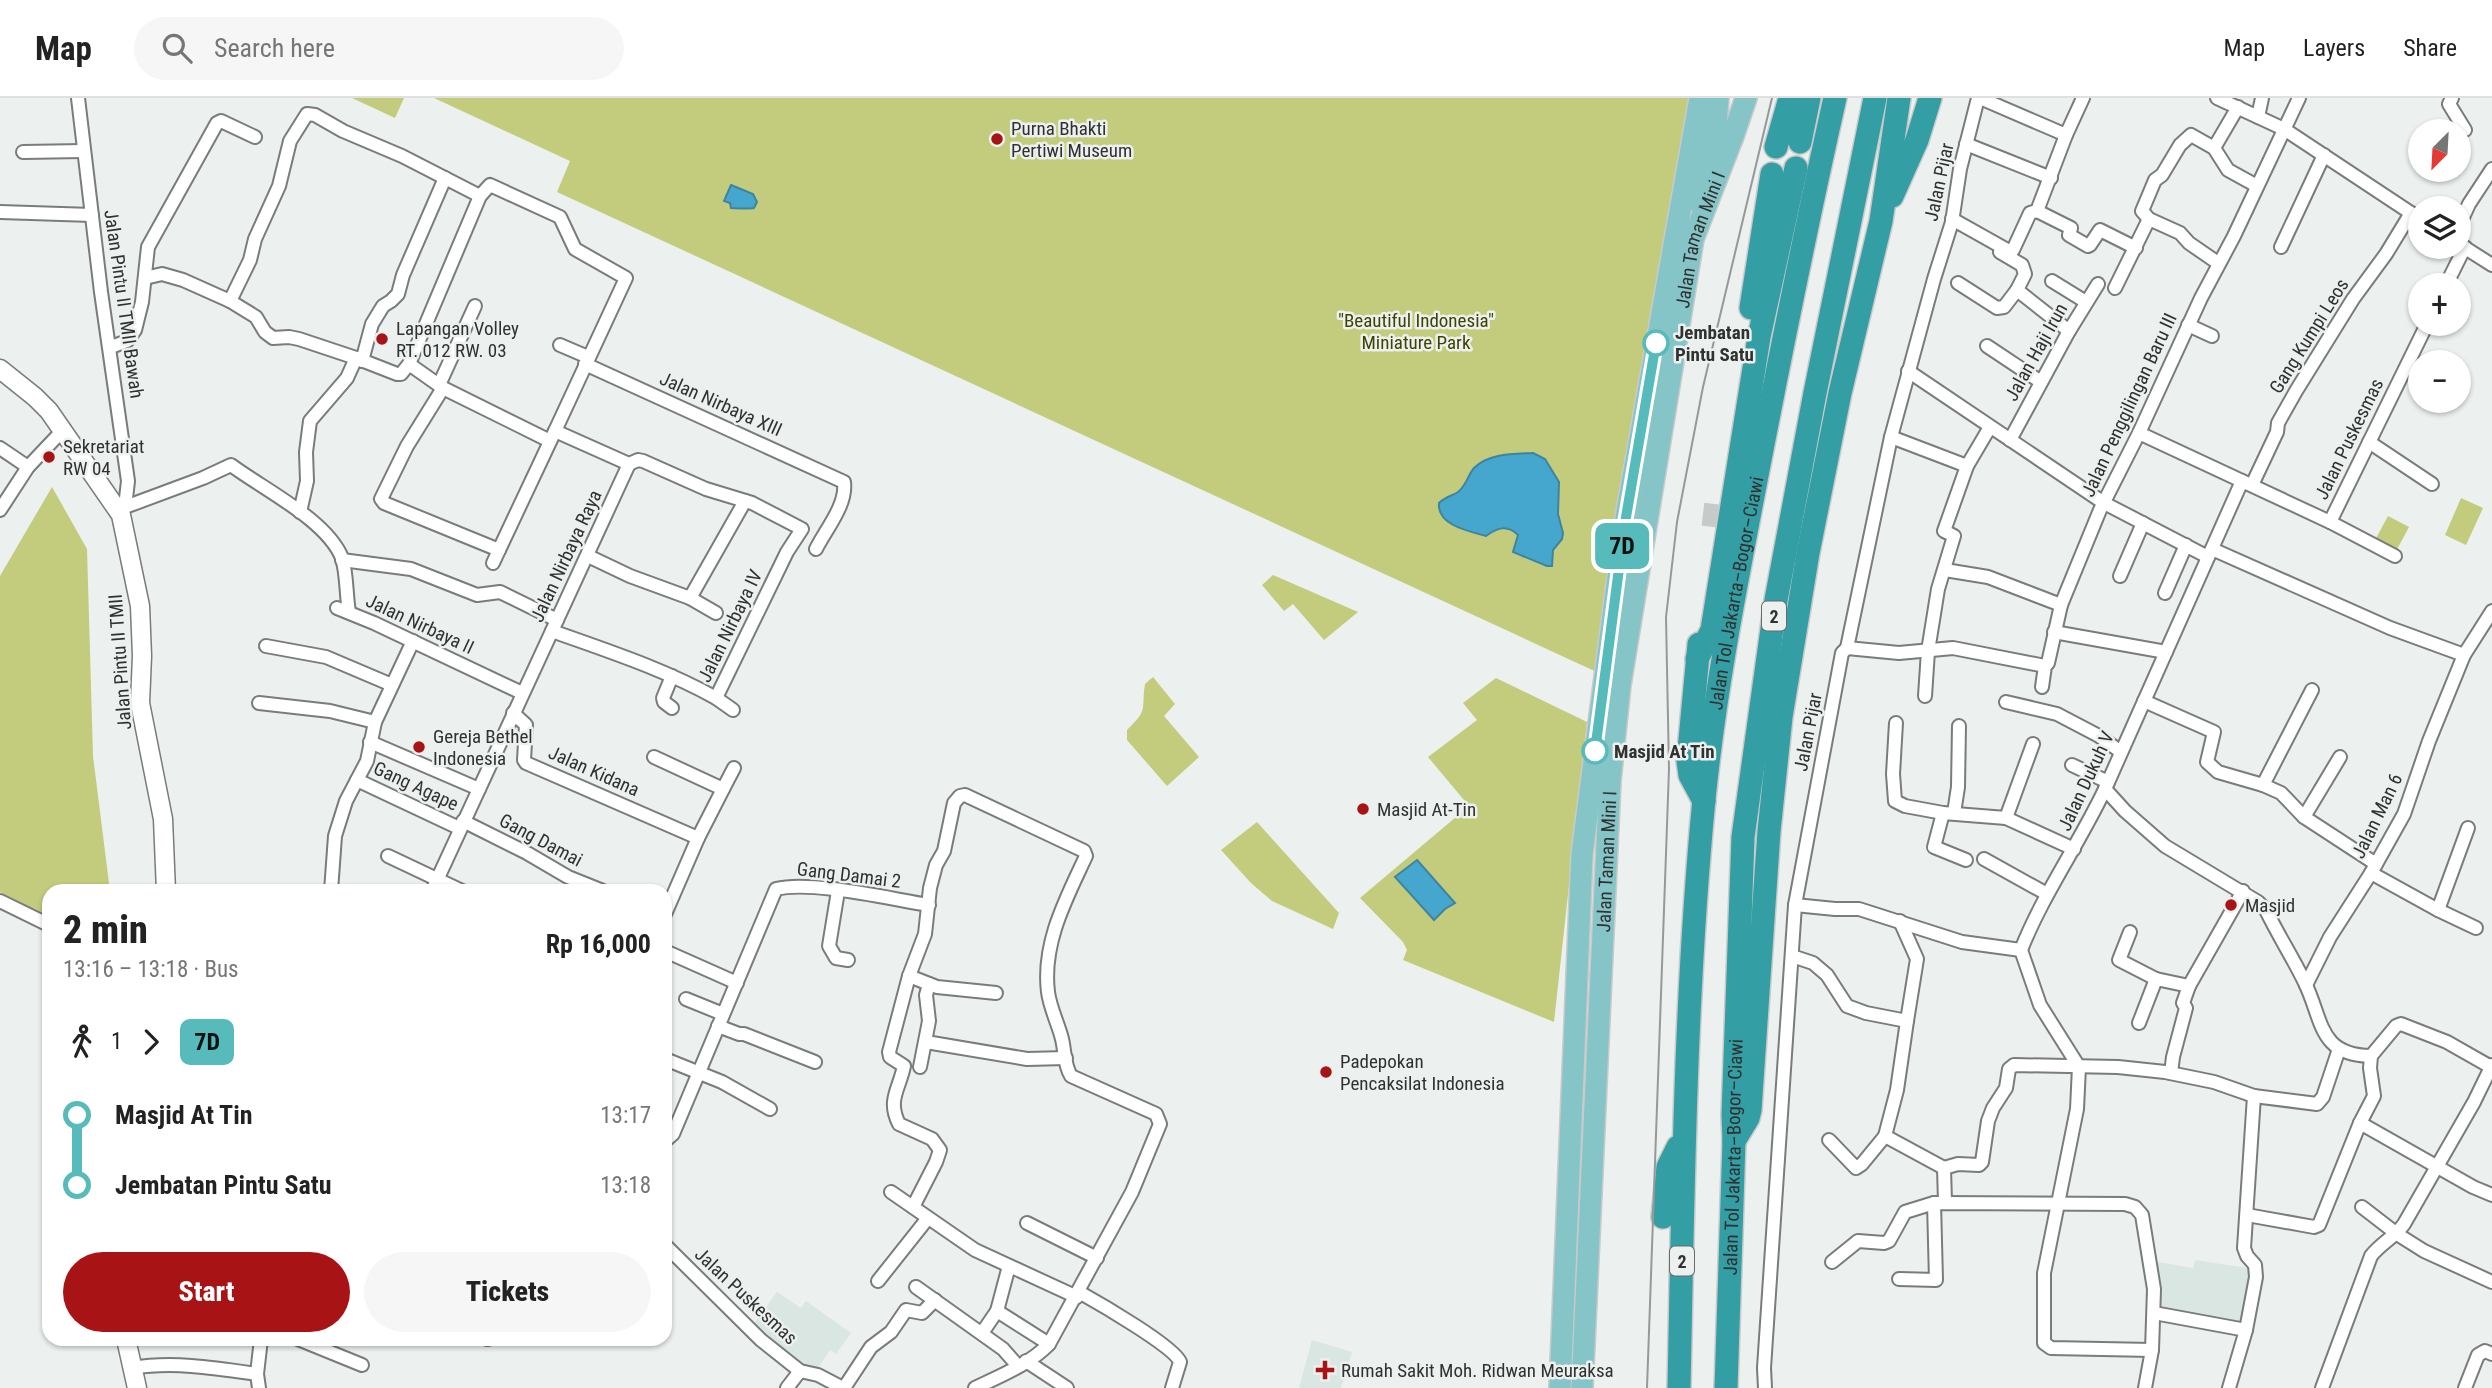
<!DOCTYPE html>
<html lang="en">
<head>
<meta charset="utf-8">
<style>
  :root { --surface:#fff; --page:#f6f6f6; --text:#222; --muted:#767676; --line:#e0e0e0; --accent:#a81316 }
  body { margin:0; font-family:"Roboto Condensed",sans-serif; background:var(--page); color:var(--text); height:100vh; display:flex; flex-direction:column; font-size:26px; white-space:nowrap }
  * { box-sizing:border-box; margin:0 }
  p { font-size:23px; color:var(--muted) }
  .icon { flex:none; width:38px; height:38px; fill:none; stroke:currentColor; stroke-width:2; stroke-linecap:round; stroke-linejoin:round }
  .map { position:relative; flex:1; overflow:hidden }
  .panel { position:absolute; left:42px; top:786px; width:630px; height:462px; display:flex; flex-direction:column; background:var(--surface); border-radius:21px; box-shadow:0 2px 5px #0004 }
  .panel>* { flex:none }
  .badge { padding:0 14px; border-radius:10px; font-size:24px; line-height:46px }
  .needle { width:46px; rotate:204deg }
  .fabs { position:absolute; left:2408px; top:21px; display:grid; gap:14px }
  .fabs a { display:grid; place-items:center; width:63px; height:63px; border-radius:50%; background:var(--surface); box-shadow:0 2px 5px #0004; font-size:35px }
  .map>.badge { position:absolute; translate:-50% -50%; box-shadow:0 0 0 4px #fff }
  .legs { display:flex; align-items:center; gap:10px; height:77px; padding:0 21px; font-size:23px }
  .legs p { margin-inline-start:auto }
  .head { display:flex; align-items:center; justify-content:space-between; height:119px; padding:0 21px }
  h1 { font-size:38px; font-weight:800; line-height:52px }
  .primary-button { display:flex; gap:14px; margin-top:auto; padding:14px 21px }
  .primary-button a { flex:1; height:80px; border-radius:42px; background:var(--accent); color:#fff; font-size:28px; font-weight:800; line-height:80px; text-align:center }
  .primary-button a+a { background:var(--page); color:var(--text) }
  ul { padding:0 21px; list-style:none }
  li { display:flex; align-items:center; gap:24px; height:70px; font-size:26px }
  li i { display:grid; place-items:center; width:10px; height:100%; margin:0 9px; background:currentColor }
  li i::after { content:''; width:18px; height:18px; margin:-9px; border:5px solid; border-radius:50%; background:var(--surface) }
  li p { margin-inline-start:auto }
  li:first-child i { background:linear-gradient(#0000 50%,currentColor 0) }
  li:last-child i { background:linear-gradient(currentColor 50%,#0000 0) }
  header { display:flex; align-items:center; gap:42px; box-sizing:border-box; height:98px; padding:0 35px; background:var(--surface); border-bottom:2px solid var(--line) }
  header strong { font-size:33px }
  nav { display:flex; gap:38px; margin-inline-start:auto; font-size:24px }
  .search { width:490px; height:63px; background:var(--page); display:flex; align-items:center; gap:18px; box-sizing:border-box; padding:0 24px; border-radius:38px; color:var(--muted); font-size:26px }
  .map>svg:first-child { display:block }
  .built { fill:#dae6e1 }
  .green { fill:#c3cb7c }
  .water { fill:#46a7ce; stroke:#3f849f; stroke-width:2 }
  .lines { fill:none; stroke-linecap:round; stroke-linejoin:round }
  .highway-tunnel { stroke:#c6cac8; stroke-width:23; stroke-dasharray:23 11; stroke-linecap:butt }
  .street-casing { stroke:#787c7a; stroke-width:16 }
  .secondary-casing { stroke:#787c7a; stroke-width:21 }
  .primary-casing { stroke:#c9cac9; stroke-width:24 }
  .highway-casing { stroke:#c9cac9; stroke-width:26 }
  .street { stroke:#fff; stroke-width:12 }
  .secondary { stroke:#fff; stroke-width:18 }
  .primary { stroke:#85c5c8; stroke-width:21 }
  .highway { stroke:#339ea4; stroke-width:23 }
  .tram { stroke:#969998; stroke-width:2 }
  .line-1-casing { stroke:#fff; stroke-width:16 }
  .line-1 { stroke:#56bbba; stroke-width:10 }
  .poi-dot { fill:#a81316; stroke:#ecf0ee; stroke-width:2.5 }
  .stop-1-dot { fill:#fff; stroke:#56bbba; stroke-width:3.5 }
  .labels { text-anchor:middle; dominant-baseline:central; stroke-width:5; stroke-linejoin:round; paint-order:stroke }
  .shield { fill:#ecf0ee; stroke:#686b6a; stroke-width:2 }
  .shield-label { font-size:18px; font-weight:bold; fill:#303231 }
  .poi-label { font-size:19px; fill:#303231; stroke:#ecf0ee; text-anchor:start }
  .street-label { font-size:19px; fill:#303231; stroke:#ecf0ee }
  .park-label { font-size:19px; fill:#3f4300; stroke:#ecf0ee }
  .stop-label { font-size:19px; font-weight:bold; fill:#303231; stroke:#ecf0ee; text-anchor:start }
</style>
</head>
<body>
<header>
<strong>Map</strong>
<div class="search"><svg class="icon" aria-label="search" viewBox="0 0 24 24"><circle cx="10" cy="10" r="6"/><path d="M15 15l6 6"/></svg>Search here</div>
<nav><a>Map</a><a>Layers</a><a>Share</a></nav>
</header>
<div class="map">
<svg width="2492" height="1290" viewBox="0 0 2492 1290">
  <rect width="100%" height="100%" fill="#ecf0ee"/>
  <g class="built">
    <path d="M2195 1162 2254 1171 2243 1228 2156 1215 2161 1190 2155 1188 2158 1164 2193 1170Z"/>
    <path d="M777 1194 801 1210 806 1203 851 1235 836 1256 830 1252 816 1273 750 1231Z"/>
    <path d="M1312 1242 1352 1254 1341 1290H1299Z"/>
  </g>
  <g class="green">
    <path d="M352 0H404L395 20Z"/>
    <path d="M434 0H1690L1601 576 557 94 570 63Z"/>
    <path d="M52 389 87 451 93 658 110 793H49V819L0 794V478Z"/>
    <path d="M2461 400 2483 410 2466 447 2445 437Z"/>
    <path d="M2388 418 2409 429 2394 457 2373 446Z"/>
    <path d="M1273 477 1358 514 1324 542 1293 506 1284 513 1262 487Z"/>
    <path d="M1153 579 1175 606 1164 618 1199 659 1167 688 1127 642V632C1149 611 1141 612 1145 586Z"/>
    <path d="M1496 580 1587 624 1554 924 1403 862 1407 852 1403 844 1360 800 1469 708 1428 659 1477 622 1463 605Z"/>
    <path d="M1257 724 1339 815 1333 831 1272 803 1251 785 1221 752Z"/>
  </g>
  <g class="water">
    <path d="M731 87 753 96 757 104 754 110C750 111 734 110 731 110L730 105 724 103Z"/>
    <path d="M1533 355 1545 361 1559 384 1558 416 1563 435 1562 441 1553 452 1552 468H1547L1513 454 1518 437C1507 426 1497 430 1486 438 1468 433 1437 427 1439 405 1445 399 1452 398 1458 394 1466 388 1468 377 1474 370 1489 355 1513 356 1533 355Z"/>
    <path d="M1417 762 1455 805 1445 811 1434 822 1395 779Z"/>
  </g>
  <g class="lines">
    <path class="highway-tunnel" d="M1713 429 1717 396"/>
    <defs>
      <g id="street">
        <path d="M78 0 101 194 128 383 125 409 121 417"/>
        <path d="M1980 0 2066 37"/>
        <path d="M2217 0 2284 31 2420 121"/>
        <path d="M2452 0 2449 6 2465 32"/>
        <path d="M2258 19 2262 0"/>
        <path d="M1966 46 2051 80"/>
        <path d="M2214 50 2238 9"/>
        <path d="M23 54 83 53"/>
        <path d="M2037 113 2071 130 2069 137 2088 148 2090 147 2100 132 2136 150"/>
        <path d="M0 114 92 117"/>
        <path d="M1952 121 2009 153 2013 152 2030 115 2037 113 2066 37 2083 0"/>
        <path d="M2459 128 2469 106 2492 71"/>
        <path d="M2459 146 2492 167"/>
        <path d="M2281 149 2324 57"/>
        <path d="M2218 165 2189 145 2180 135 2149 121 2142 113 2155 82 2162 77 2180 47 2191 37 2214 50 2228 72 2257 88"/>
        <path d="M145 180 162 176 183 182 230 203 256 219 265 234 273 240 289 239 299 241 356 260 397 276H401L409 266 480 98 490 87 560 119 575 151 626 180 555 333 629 366 432 793"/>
        <path d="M2052 183 2086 204"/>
        <path d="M1958 185 1997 210 2004 209 2017 192 2025 176 2022 167 2000 154"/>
        <path d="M2446 187 2465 149"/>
        <path d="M2115 190 2149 121"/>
        <path d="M2017 192 2069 233"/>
        <path d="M230 203 250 162 255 141 279 88 290 43 307 16 315 17 343 33 402 58 480 98"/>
        <path d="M2188 227 2212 238"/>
        <path d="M560 247 588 259"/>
        <path d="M1987 248 2041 284"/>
        <path d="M111 249 127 243 135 232 142 204 148 149 217 25 221 23 255 39"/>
        <path d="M362 263 372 226 383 208 391 203 398 196 403 177 445 80"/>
        <path d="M409 266 443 290 550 343"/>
        <path d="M585 266 844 384C847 407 826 431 816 451"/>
        <path d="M1908 273 2104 405 2208 459"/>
        <path d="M439 287 475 208"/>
        <path d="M443 290 407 348 381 401 384 405 499 452 555 333"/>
        <path d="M2139 335 2242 383 2105 691C2079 746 2043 796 2021 852L2040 907 2079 969 2077 1011 2044 1175V1245L2051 1250 2152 1252"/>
        <path d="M1891 339 1967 368"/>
        <path d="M2010 342 2069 233 2098 186"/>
        <path d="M2369 344 2432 386"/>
        <path d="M0 350 28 369"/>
        <path d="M2242 383 2330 424 2427 226"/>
        <path d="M2252 387 2277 334 2278 325 2296 293 2353 201 2386 156 2411 115"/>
        <path d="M125 409 203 380 231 367C263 391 327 422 342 460 347 475 346 497 349 514"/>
        <path d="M0 412 28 369 63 332"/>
        <path d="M300 414 307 383 306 354 310 323 347 280 356 260"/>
        <path d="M2330 424 2395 458"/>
        <path d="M2212 451 2390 530 2464 557"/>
        <path d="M588 458 630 478 690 500 745 403"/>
        <path d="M342 462 411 471 477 497 500 494 557 522"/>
        <path d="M493 465 499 452"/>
        <path d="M1945 472 1988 479 2061 507"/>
        <path d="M2120 478 2143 425"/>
        <path d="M2165 495 2186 447"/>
        <path d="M690 500 716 515"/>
        <path d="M337 510 374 525 522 595"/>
        <path d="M552 533C608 553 664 571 716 600L787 454 802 431 752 405 706 391 643 363 638 362 629 366"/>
        <path d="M2054 534 2166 554"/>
        <path d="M266 548 326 559 392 587"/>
        <path d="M1847 550 1899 555 1953 550 2045 568"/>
        <path d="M672 578 663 600 664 604 672 610"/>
        <path d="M2042 589 2045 568 2048 565 2061 507 2100 412 2139 335 2201 200 2234 138 2299 0"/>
        <path d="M2312 592 2263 687 2281 695 2304 719 2376 766"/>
        <path d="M1925 598 1928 553 1938 491 1954 438 1944 433 1967 368 1990 329"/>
        <path d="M716 600 733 612"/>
        <path d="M2144 603 2214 634 2207 664 2218 674 2263 687"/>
        <path d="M2006 604 2057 616 2099 638 2121 654"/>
        <path d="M259 605 330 613 375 624"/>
        <path d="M513 615 526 627 524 662 526 665 698 740"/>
        <path d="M1896 625 1893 676 1895 703 1905 708 1943 715 2006 720 2074 751"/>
        <path d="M370 644 479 691"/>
        <path d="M654 659 723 691 698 740 665 816"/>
        <path d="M2072 667 2108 684"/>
        <path d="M357 682 459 730"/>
        <path d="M723 691 734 670"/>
        <path d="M2105 691 2125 713 2165 748 2258 804 2266 812C2278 837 2293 860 2305 885 2323 922 2318 957 2371 958"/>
        <path d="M1943 715 1934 749 1966 762"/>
        <path d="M1954 715 1958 689 1959 628"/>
        <path d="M2304 719 2340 659"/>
        <path d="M2006 720 2033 646"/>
        <path d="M463 723 527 755 568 779 603 793"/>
        <path d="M388 758 462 793"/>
        <path d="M1984 761 2047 796"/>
        <path d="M2371 775 2438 812 2468 730"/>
        <path d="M331 793 335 738 346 703 367 663 375 624 413 543"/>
        <path d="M838 793 829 848 836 860 848 862"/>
        <path d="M0 803 49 827"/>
        <path d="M1795 807 1835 811H1859L1962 844 2021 852"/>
        <path d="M2438 812 2476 830"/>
        <path d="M1900 823 1917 861 1907 923"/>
        <path d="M2130 834 2119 862 2156 881"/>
        <path d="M665 853 737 885"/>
        <path d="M1792 858 1813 865 1827 877 1847 908 1866 915 1907 923 1897 992 1885 1038 1944 1070"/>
        <path d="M909 878 937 889 996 895"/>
        <path d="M2306 887 2330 839 2371 775 2404 716 2429 643 2464 557 2492 513"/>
        <path d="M686 901 723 916"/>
        <path d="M2139 925 2156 881 2189 888 2243 793"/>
        <path d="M718 928 739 936H744L815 964"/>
        <path d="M926 944 1027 961 1066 960"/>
        <path d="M665 961 722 984 770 1011"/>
        <path d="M920 969 929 923 926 897 929 886"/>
        <path d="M2171 975 2173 959 2186 910 2183 905 2189 888"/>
        <path d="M2360 1025 2473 1089 2492 1097"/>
        <path d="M1829 1042 1856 1070 1862 1066 1885 1038"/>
        <path d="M665 1043 673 1036 776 791C811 782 890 801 929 807"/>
        <path d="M1944 1070 1958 1066 1979 1067 1982 1064 1988 1023 1993 1010 2006 990 2009 971 2014 967 2118 969 2165 974 2214 984 2254 998 2317 1006 2323 999 2339 951"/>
        <path d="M1944 1070 1945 1104"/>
        <path d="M891 1094 975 1152 1077 1199"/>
        <path d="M913 1109 936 1064 940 1052 932 1041 899 1026C887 1002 899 992 904 968L890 959 889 954 909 878 925 836 930 790 936 767 944 753 954 705 960 698 965 697 1084 753 1086 758C1066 801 1042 845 1048 894 1050 910 1058 925 1062 941 1065 953 1064 967 1071 978L1156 1016 1160 1026 1132 1094 1049 1246C1030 1266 1000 1278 975 1290"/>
        <path d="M2362 1109 2397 1136 2424 1153 2492 1184"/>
        <path d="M2247 1117 2314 1129 2319 1127 2360 1025 2374 998 2370 970 2371 958 2396 928 2401 926 2447 944 2491 969"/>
        <path d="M1027 1125 1097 1160"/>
        <path d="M665 1147 761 1242 800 1273 818 1277 843 1290"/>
        <path d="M1832 1164 1858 1143 1884 1145 1889 1143 1905 1114 1934 1105 2125 1106 2135 1109 2142 1117 2154 1191 2152 1252 2145 1290"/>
        <path d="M1899 1181 1936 1182 1934 1105"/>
        <path d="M878 1183 928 1120"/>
        <path d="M916 1189 1003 1251 1018 1268"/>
        <path d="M1079 1194C1097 1204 1175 1249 1180 1264L1172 1290"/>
        <path d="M997 1213 1049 1246"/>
        <path d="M2154 1215 2246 1232"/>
        <path d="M982 1235 997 1213 1009 1168"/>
        <path d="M298 1241 362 1267"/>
        <path d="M487 1241H488"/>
        <path d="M1026 1263 1067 1290"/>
        <path d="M132 1270C173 1263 216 1270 257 1276"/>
        <path d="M259 1290 257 1276 261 1241"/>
        <path d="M787 1290 800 1273"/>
        <path d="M844 1290 871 1249 891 1234 906 1212 922 1215 935 1202"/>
        <path d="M1765 1290 1764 1270 1795 807 1842 555 1847 550 1891 339 1934 181 1952 124 1960 71 1978 0"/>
        <path d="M2229 1290 2246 1232 2256 1179 2255 1167 2247 1158 2244 1150 2254 998"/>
        <path d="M2322 1290 2371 1158C2381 1145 2395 1139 2404 1126L2474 1004 2492 967"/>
        <path d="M2465 1290 2478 1257 2485 1253 2492 1256"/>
      </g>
      <g id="secondary">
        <path d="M0 271 35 299 49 313 121 417 140 508 142 558 140 605 163 721 166 793"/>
        <path d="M126 1241 137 1290"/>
      </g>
      <g id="primary">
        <path d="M1698 104 1704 69 1716 29 1718 0"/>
        <path d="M1560 1290 1582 756 1625 425 1700 0"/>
        <path id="s1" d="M1582 1290 1610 683 1620 587 1693 141 1732 41 1746 0"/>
      </g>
      <g id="highway">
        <path d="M1800 44 1809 0"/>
        <path d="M1776 49 1790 0"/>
        <path d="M1892 98 1917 42 1930 0"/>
        <path d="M1751 210 1772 76"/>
        <path d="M1699 546 1688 663 1690 677 1704 703"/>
        <path d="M1697 561 1712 532 1759 239 1796 70"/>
        <path d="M1734 1043 1748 1020 1750 1012 1769 733 1781 619 1808 455 1840 295 1881 123 1899 0"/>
        <path d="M1663 1119 1668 1069 1678 1049"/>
        <path id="s2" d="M1679 1290C1683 1094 1685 897 1704 701 1715 591 1737 481 1758 372 1782 248 1807 124 1835 0"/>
        <path id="s3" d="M1726 1290 1734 1043 1733 1017 1743 739 1776 502 1815 295 1875 0"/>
      </g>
    </defs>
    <use href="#street" class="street-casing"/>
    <use href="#secondary" class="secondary-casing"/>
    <use href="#primary" class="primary-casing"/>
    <use href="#highway" class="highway-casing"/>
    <use href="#street" class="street"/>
    <use href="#secondary" class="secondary"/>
    <use href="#primary" class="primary"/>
    <use href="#highway" class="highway"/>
    <path class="tram" d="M1647 1290 1669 671 1666 519 1677 424 1703 289 1772 0"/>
  </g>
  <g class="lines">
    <defs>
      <path id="line-1" d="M1595 653 1625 425 1656 245"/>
    </defs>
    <use href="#line-1" class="line-1-casing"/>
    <use href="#line-1" class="line-1"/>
  </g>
  <g class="poi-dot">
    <circle cx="997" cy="41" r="7"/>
    <circle cx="382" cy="241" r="7"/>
    <circle cx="49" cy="359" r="7"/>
    <circle cx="419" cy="649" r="7"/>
    <circle cx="1363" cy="711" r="7"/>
    <circle cx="2231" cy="807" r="7"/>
    <circle cx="1326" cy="974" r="7"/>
    <path d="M1321.5 1261.5h7v7h7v7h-7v7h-7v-7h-7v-7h7z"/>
  </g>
  <g class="stop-1-dot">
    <circle cx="1656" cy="245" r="12"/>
    <circle cx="1595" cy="653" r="12"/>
  </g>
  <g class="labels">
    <g class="shield">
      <rect x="1762" y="503.5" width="24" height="29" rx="5"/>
      <rect x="1670" y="1148.5" width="24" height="29" rx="5"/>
    </g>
    <g class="shield-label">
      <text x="1774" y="518">2</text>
      <text x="1682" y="1163">2</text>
    </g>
    <g class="poi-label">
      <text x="1011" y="30">Purna Bhakti<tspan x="1011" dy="22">Pertiwi Museum</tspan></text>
      <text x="396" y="230">Lapangan Volley<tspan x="396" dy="22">RT. 012 RW. 03</tspan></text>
      <text x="63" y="348">Sekretariat<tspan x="63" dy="22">RW 04</tspan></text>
      <text x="433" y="638">Gereja Bethel<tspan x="433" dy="22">Indonesia</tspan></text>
      <text x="1377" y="711">Masjid At-Tin</text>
      <text x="2245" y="807">Masjid</text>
      <text x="1340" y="963">Padepokan<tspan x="1340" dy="22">Pencaksilat Indonesia</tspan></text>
      <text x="1341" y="1272">Rumah Sakit Moh. Ridwan Meuraksa</text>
    </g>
    <g class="street-label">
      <text transform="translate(1939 84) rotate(-78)">Jalan Pijar</text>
      <text stroke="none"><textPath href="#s1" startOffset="1157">Jalan Taman Mini I</textPath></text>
      <text transform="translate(124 206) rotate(82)">Jalan Pintu II TMII Bawah</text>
      <text transform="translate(2309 238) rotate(-58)">Gang Kumpi Leos</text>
      <text transform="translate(2036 254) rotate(-61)">Jalan Haji Irun</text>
      <text transform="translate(721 306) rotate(24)">Jalan Nirbaya XIII</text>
      <text transform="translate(2129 307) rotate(-65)">Jalan Penggilingan Baru III</text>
      <text transform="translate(2349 341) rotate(-64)">Jalan Puskesmas</text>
      <text transform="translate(566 458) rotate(-65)">Jalan Nirbaya Raya</text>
      <text stroke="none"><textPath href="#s2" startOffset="798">Jalan Tol Jakarta–Bogor–Ciawi</textPath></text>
      <text transform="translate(420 526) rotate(25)">Jalan Nirbaya II</text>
      <text transform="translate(730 528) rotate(-64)">Jalan Nirbaya IV</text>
      <text transform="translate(120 564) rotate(-94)">Jalan Pintu II TMII</text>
      <text transform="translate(1808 634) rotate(-79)">Jalan Pijar</text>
      <text transform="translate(594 673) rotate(24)">Jalan Kidana</text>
      <text transform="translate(2086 683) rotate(-65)">Jalan Dukuh V</text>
      <text transform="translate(416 688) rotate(25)">Gang Agape</text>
      <text transform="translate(2377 718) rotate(-64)">Jalan Man 6</text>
      <text transform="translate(541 742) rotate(28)">Gang Damai</text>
      <text stroke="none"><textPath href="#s1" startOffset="527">Jalan Taman Mini I</textPath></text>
      <text transform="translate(849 777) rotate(7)">Gang Damai 2</text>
      <text stroke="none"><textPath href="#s3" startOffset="231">Jalan Tol Jakarta–Bogor–Ciawi</textPath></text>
      <text transform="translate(746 1198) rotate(43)">Jalan Puskesmas</text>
    </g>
    <g class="park-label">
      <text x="1416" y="222">"Beautiful Indonesia"<tspan x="1416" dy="22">Miniature Park</tspan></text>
    </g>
    <g class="stop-label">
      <text x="1675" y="234">Jembatan<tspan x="1675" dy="22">Pintu Satu</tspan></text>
      <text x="1614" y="653">Masjid At Tin</text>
    </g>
  </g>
</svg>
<div class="fabs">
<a><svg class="needle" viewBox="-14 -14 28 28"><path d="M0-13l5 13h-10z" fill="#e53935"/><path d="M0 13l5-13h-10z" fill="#767676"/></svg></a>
<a><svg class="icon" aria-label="layers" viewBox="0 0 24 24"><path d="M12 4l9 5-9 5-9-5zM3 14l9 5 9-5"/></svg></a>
<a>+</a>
<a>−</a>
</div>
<b class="badge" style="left:1622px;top:448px;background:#56bbba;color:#111">7D</b>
<section class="panel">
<div class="head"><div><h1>2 min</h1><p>13:16 – 13:18 · Bus</p></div><b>Rp 16,000</b></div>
<div class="legs"><svg class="icon" aria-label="walk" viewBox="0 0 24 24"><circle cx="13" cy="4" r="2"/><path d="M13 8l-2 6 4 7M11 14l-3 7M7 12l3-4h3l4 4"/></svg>1<svg class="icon" aria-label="forward" viewBox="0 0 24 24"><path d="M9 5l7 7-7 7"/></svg><b class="badge" style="background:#56bbba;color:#111">7D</b></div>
<ul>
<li><i style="color:#56bbba"></i><b>Masjid At Tin</b><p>13:17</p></li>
<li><i style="color:#56bbba"></i><b>Jembatan Pintu Satu</b><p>13:18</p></li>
</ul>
<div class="primary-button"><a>Start</a><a>Tickets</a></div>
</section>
</div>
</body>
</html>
